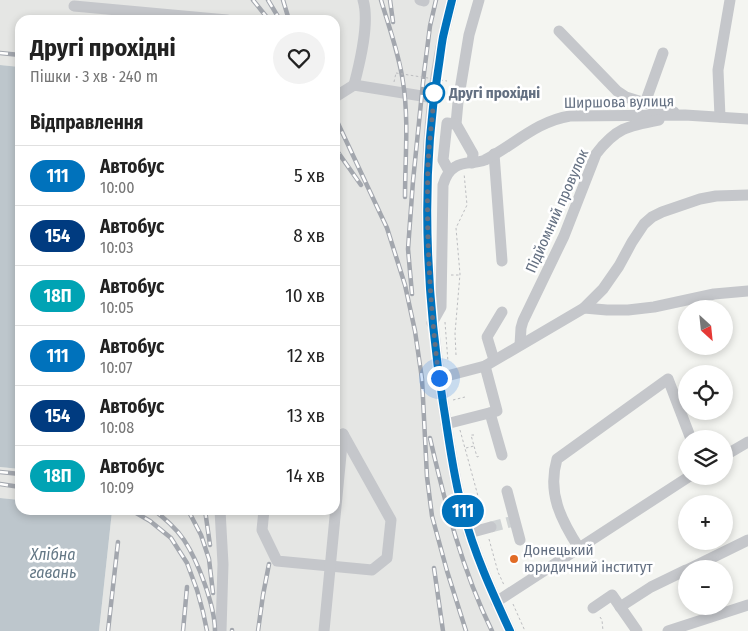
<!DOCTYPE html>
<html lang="uk">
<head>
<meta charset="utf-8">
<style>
  :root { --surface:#fff; --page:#f2f2f2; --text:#222; --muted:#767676; --line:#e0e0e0 }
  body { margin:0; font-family:"Fira Sans Condensed",sans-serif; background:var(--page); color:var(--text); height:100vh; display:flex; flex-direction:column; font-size:19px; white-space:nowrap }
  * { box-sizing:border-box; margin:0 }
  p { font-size:16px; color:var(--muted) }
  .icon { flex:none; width:28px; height:28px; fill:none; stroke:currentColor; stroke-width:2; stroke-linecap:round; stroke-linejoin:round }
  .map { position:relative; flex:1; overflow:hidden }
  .panel { position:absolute; left:15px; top:15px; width:325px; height:500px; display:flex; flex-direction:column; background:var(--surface); border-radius:15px; box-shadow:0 2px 8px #0003 }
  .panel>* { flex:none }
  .badge { padding:0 10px; border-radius:16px; font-size:18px; line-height:32px }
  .needle { width:32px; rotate:153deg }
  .tools { position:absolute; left:678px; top:300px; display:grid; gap:10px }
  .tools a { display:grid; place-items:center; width:55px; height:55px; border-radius:50%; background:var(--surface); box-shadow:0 2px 8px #0003; font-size:25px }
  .you { position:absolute; width:25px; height:25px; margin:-12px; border:4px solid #fff; border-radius:50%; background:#1a73e8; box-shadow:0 0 0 8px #1a73e833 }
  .map>.badge { position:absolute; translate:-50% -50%; box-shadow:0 0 0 2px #fff }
  h2 { padding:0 15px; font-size:19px; line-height:45px }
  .round { display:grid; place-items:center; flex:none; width:52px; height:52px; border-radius:26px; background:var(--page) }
  .overview { display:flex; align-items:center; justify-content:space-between; height:85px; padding:0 15px }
  h1 { font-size:24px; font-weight:700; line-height:38px }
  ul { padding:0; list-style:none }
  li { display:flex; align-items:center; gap:15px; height:60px; padding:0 15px; border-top:1px solid var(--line) }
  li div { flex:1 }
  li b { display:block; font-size:19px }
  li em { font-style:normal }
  li .badge { min-width:55px; font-weight:700; text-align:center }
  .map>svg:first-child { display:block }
  .built { fill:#e5e6e4 }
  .water { fill:#bdc6cc }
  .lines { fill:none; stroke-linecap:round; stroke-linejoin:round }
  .minor-tunnel { stroke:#d0d4d5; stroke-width:11; stroke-dasharray:11 5.5; stroke-linecap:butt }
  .path { stroke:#bcbdc0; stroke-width:1; stroke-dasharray:2.5 2.5; stroke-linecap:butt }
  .minor { stroke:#c5c7cb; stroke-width:11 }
  .rail-casing { stroke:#a3a7ae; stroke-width:4.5 }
  .rail { stroke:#fff; stroke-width:2.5; stroke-dasharray:8; stroke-linecap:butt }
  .path-bridge { stroke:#bcbdc0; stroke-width:1; stroke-dasharray:2.5 2.5; stroke-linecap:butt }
  .line-casing { stroke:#fff; stroke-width:11 }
  .line { stroke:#0072bc; stroke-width:8 }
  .walk { stroke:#647082; stroke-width:5; stroke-dasharray:0 9 }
  .stop-dot { fill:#fff; stroke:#0072bc; stroke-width:2.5 }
  .poi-dot { fill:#e16b25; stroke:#fff; stroke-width:2 }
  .labels { text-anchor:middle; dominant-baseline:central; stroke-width:5; stroke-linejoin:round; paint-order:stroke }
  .stop-label { font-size:15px; font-weight:bold; fill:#647082; stroke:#fff; text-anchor:start }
  .street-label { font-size:15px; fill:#647082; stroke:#fff }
  .poi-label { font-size:15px; fill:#647082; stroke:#fff; text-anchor:start }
  .water-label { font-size:16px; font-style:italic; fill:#647886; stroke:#fff }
</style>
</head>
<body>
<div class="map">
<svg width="748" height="631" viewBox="0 0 748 631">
  <rect width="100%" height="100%" fill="#f4f5f1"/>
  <g class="built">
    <path d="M0 0H447L423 262 427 323 434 379 470 553 486 592 504 631H99L112 511 106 510H335V20H20V67L0 65Z"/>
    <path d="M0 467 20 469V500L0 498Z"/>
  </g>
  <g class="water">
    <path d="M0 65 20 67V469L0 467Z"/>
    <path d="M0 498 20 500V510L112 511 99 631H0Z"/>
  </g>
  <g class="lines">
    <path class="minor-tunnel" d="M491 527 510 522"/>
    <g class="path">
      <path d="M394 82 396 73"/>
      <path d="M451 275H459"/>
      <path d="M445 322 448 362"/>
      <path d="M456 355 455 333 460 274 456 228 467 205 464 173"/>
      <path d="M453 400 465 397"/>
      <path d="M460 430 484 518"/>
      <path d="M474 435H471L477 457 480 456"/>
      <path d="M466 448 474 446"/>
      <path d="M489 539 498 572 504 585"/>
      <path d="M513 604 525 631"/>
      <path d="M600 617 602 620 603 631"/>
    </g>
    <g class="minor">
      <path d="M420 0 424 1"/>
      <path d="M452 0C449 12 446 24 443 37 418 156 425 284 443 403 449 439 453 476 463 511 474 553 492 592 510 631"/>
      <path d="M74 6 227 20"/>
      <path d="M559 31 617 91 626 97 674 112"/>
      <path d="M354 85C360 62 370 22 363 0"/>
      <path d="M335 97 354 85 434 98"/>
      <path d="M645 103 663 53"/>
      <path d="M720 117 718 70 730 0"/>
      <path d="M494 154 502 261"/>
      <path d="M472 163 473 154 456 124 458 102 469 35 479 0"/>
      <path d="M449 171 443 160 447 123 456 124"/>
      <path d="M584 308 607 310H628L654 307 714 294 748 291"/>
      <path d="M432 323 441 307 443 185C445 178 448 171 455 167 464 161 475 164 485 160 514 145 537 121 570 116L685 115 748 119"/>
      <path d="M520 345 521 328 523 321 564 236 596 154C616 128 627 126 659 120"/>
      <path d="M494 360 487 337 502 312"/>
      <path d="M439 378 485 366 584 308 603 289 619 266 632 242 644 224 652 217 662 212 700 199 716 196 748 195"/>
      <path d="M490 413 502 455"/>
      <path d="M446 424 497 411 485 366"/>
      <path d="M724 456 748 442"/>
      <path d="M507 491 520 540"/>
      <path d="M220 510 223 564 221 631"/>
      <path d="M264 510 262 530 277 561 372 570 387 558 391 520 343 434"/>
      <path d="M469 533 491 527"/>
      <path d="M579 548C561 520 547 493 557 459L668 379 691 439"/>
      <path d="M689 569 748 540"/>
      <path d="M496 602 690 476"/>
      <path d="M620 607 651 587 686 570"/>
      <path d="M593 608 612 595 637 631"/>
      <path d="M324 631 343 434"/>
      <path d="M668 631 748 605"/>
    </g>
    <defs>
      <g id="rail">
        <path d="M253 0 269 20"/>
        <path d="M268 0 280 20"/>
        <path d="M283 0 289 20"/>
        <path d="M381 0C389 27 399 54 403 82 409 120 405 159 405 197"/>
        <path d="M390 0 393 22"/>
        <path d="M0 53 20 55"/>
        <path d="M335 117 387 228 405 285 415 331 422 379 427 477 432 516 447 571 466 631"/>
        <path d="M335 148 361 185"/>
        <path d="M412 294 408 249 413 181 424 73 430 26 436 0"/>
        <path d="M430 438C445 503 462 570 492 631"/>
        <path d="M0 472 20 474"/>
        <path d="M0 484 20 487"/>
        <path d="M131 510 150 521 171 538 187 563 197 590 203 612 207 631"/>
        <path d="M154 510C165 519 176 528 184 540 198 561 215 606 215 631"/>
        <path d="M188 510 201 535 209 559 213 593"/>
        <path d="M205 510 210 545"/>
        <path d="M434 568 443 631"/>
        <path d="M108 631 118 542"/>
        <path d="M183 631 187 587"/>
        <path d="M232 631V630"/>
        <path d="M258 631 263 595 269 564"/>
      </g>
    </defs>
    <use href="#rail" class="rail-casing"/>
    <use href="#rail" class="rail"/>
    <path class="path-bridge" d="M396 73 447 81"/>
  </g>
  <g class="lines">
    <defs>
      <path id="line" d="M452 0C449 12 446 24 443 37 441 48 440 59 438 71 420 181 426 293 443 403 449 439 453 476 463 511 474 553 492 592 510 631"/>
    </defs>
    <use href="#line" class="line-casing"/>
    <use href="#line" class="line"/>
    <path class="walk" d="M434 93C433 115 429 141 428 165 426 237 430 307 439 378"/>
  </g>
  <circle class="stop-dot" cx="434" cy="93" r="10"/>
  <circle class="poi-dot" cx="514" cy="559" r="5"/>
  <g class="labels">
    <g class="stop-label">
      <text x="449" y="93">Другі прохідні</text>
    </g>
    <g class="street-label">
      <text transform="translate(619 102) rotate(-1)">Ширшова вулиця</text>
      <text transform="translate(557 211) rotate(-66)">Підйомний провулок</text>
    </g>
    <g class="poi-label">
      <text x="524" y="550">Донецький<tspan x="524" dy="17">юридичний інститут</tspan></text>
    </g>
    <g class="water-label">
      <text x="53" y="554">Хлібна<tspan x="53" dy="18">гавань</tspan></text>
    </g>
  </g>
</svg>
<div class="tools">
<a><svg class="needle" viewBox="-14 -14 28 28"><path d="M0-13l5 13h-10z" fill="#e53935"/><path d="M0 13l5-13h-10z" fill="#767676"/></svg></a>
<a><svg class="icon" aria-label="locate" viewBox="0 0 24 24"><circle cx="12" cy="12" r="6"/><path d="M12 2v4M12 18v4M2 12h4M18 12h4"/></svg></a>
<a><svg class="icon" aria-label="layers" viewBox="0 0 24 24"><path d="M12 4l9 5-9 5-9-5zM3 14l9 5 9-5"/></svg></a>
<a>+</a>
<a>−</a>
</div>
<div class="you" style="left:439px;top:378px"></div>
<b class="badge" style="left:463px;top:511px;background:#0072bc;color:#fff">111</b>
<section class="panel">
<div class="overview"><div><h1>Другі прохідні</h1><p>Пішки · 3 хв · 240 m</p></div><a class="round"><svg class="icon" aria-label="heart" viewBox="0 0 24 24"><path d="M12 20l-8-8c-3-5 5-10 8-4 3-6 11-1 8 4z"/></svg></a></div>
<h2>Відправлення</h2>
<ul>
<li><span class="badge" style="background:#0072bc;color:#fff">111</span><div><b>Автобус</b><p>10:00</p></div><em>5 хв</em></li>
<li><span class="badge" style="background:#003b80;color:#fff">154</span><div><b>Автобус</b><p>10:03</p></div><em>8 хв</em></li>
<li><span class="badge" style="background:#00a3b4;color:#fff">18П</span><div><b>Автобус</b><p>10:05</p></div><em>10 хв</em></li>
<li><span class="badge" style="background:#0072bc;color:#fff">111</span><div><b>Автобус</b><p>10:07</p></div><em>12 хв</em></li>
<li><span class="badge" style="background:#003b80;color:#fff">154</span><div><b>Автобус</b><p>10:08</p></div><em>13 хв</em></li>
<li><span class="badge" style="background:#00a3b4;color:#fff">18П</span><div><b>Автобус</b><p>10:09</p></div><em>14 хв</em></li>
</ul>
</section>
</div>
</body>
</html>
